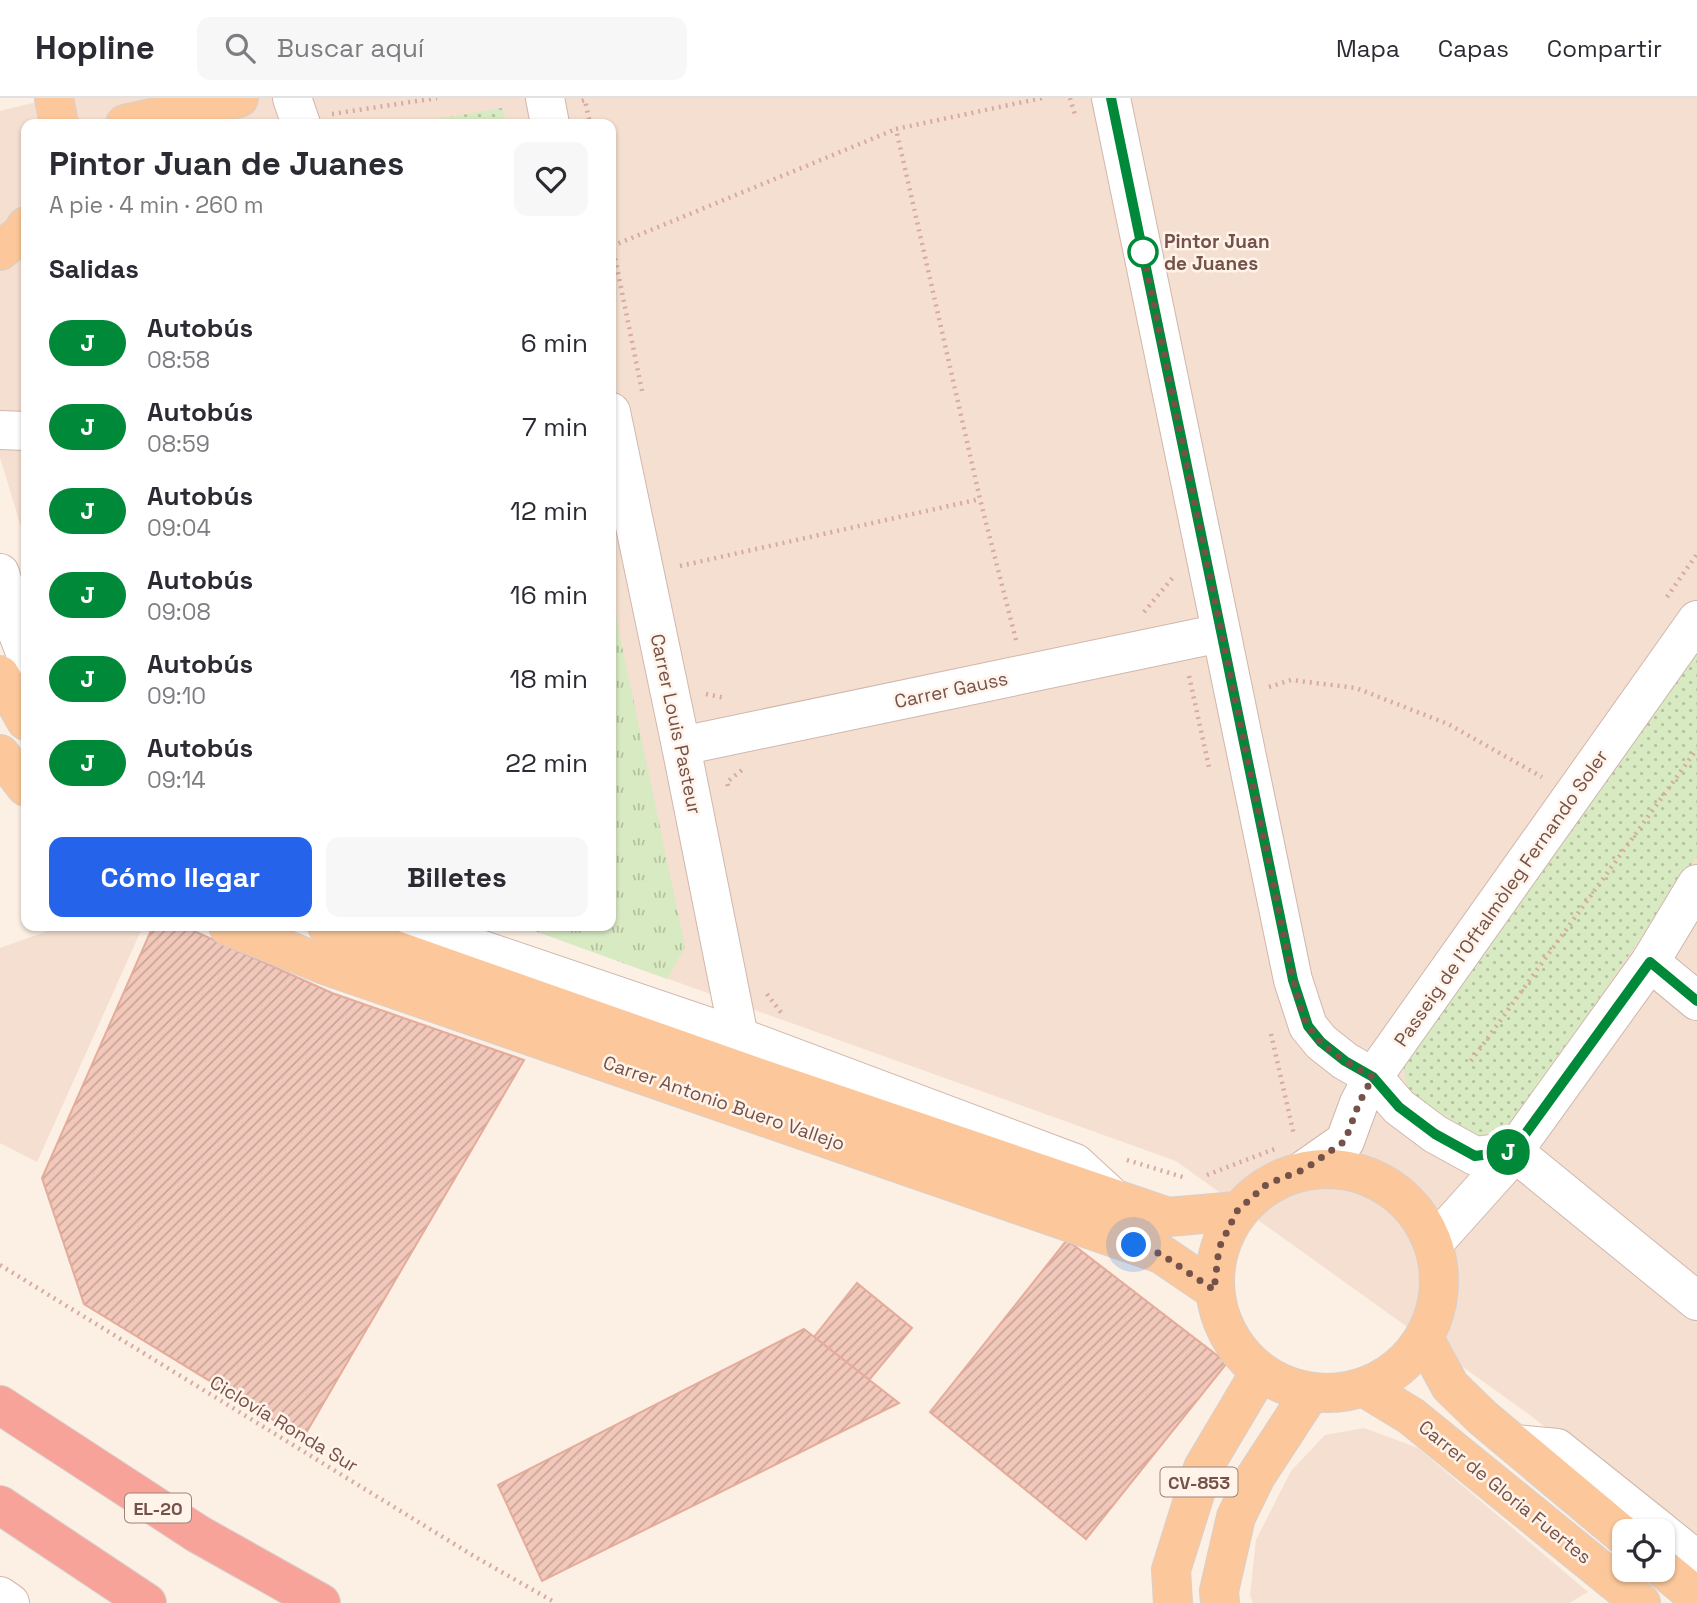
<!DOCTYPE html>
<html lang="es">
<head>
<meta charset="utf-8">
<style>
  :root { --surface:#fff; --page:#f7f7f7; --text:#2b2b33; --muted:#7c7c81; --line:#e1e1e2; --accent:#2563eb }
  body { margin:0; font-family:"Space Grotesk",sans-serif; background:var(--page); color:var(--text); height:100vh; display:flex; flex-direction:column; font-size:26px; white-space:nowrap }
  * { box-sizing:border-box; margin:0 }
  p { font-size:23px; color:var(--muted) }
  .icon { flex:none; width:38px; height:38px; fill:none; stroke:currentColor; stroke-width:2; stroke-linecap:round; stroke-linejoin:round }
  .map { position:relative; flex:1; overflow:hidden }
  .sheet { position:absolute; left:21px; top:21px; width:595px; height:812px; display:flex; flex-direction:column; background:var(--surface); border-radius:14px; box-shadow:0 2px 5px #0004 }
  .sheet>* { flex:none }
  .badge { padding:0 14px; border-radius:23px; font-size:24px; line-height:46px }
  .fabs { position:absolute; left:1612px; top:1421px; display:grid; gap:14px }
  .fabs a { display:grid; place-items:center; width:63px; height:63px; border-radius:14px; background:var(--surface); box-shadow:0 2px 5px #0004; font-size:35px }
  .you { position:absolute; width:35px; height:35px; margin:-18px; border:5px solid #fff; border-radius:50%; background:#1a73e8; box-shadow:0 0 0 10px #1a73e833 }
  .map>.badge { position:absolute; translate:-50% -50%; box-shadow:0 0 0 4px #fff }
  h2 { padding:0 28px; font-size:26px; line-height:63px }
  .round { display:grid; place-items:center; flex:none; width:74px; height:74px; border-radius:14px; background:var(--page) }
  .overview { display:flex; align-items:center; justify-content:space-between; height:119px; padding:0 28px }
  h1 { font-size:33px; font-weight:800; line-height:52px }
  .button { display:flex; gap:14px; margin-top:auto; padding:14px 28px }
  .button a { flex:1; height:80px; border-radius:14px; background:var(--accent); color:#fff; font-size:28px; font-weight:800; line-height:80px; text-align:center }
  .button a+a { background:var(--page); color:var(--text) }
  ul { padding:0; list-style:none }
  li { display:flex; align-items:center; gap:21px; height:84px; padding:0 28px }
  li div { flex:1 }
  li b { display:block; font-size:26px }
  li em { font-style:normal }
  li .badge { min-width:77px; font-weight:700; text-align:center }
  header { display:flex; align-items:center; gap:42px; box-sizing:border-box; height:98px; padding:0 35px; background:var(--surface); border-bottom:2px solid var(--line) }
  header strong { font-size:33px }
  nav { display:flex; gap:38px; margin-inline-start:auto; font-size:24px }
  .search { width:490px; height:63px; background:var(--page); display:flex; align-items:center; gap:18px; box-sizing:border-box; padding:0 24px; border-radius:14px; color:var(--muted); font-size:26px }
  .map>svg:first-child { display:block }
  .residential { fill:#f4dfd1 }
  .grass { fill:url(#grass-tufts) }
  .park { fill:url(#park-dots) }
  .building { fill:url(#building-hatch); stroke:#e5ab9b; stroke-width:2 }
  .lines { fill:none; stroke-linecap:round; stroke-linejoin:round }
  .minor-casing { stroke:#d0b7ad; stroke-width:40 }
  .major-casing { stroke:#d8cfcc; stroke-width:40 }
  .highway-casing { stroke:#d8cfcc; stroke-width:40 }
  .path { stroke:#d7ab9e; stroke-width:4.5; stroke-dasharray:2 5; stroke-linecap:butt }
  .minor { stroke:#fff; stroke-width:38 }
  .major { stroke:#fcc89b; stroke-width:38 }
  .highway { stroke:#f8a399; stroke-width:38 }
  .line-casing { stroke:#fff; stroke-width:16 }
  .line { stroke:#008939; stroke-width:10 }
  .walk { stroke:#755249; stroke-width:7; stroke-dasharray:0 12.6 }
  .stop-dot { fill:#fff; stroke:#008939; stroke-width:3.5 }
  .labels { text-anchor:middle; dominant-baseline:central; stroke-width:5; stroke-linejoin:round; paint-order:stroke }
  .shield { fill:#fff3ea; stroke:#9e8279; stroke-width:2 }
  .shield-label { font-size:18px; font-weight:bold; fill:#755249 }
  .stop-label { font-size:19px; font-weight:bold; fill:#755249; stroke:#fff3ea; text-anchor:start }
  .street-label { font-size:19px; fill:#755249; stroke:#fff3ea }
</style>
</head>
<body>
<header>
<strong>Hopline</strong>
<div class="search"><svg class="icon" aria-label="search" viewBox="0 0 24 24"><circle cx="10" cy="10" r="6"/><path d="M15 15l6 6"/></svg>Buscar aquí</div>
<nav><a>Mapa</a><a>Capas</a><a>Compartir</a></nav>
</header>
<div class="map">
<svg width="1697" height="1505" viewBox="0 0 1697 1505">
  <defs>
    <pattern id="grass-tufts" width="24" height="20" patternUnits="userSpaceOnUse" patternTransform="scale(1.75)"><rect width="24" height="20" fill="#d8eac2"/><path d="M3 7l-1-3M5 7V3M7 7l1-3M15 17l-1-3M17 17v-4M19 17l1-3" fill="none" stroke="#b4c0a0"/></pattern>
    <pattern id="park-dots" width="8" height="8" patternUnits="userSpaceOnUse" patternTransform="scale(1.75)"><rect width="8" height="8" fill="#d8eac2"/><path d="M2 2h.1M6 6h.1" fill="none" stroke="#b4c0a0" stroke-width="1.8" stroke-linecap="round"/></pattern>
    <pattern id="building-hatch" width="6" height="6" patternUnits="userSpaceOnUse" patternTransform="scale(1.75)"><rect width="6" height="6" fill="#f2c8ba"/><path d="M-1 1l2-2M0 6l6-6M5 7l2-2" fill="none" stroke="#c9a599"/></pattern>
  </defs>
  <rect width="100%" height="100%" fill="#fcefe3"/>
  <g class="residential">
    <path d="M53 0H1697V1451L1530 1317 1176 1063 521 828H611V26H26V446L0 359V13Z"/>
    <path d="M62 828H143L37 1064 0 1045V850Z"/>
    <path d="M1364 1330 1418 1350 1588 1494 1569 1505H1253L1250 1498 1256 1442 1291 1373 1325 1337Z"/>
  </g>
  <path class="grass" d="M611 495 685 849 667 881 521 828H611Z"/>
  <g class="park">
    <path d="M502 10 506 26H408Z"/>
    <path d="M1697 551V758L1509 1031 1482 1040 1408 995 1402 961Z"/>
  </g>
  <g class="building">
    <path d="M153 828H183L332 895 524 962 303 1340 84 1206 42 1080Z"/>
    <path d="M1067 1142 1227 1265 1086 1441 930 1314Z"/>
    <path d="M857 1185 912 1230 869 1282 814 1239Z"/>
    <path d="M804 1231 899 1305 542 1483 498 1387Z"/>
  </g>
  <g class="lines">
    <defs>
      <g id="minor">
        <path d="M292 0 301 26"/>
        <path d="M545 0 550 26"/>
        <path d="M1111 0 1293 882 1308 928 1321 944 1345 963 1373 979 1399 1009 1435 1036 1475 1058 1513 1053"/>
        <path d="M611 314 681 648 739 939"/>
        <path d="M0 332 26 333"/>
        <path d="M0 475 16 531 26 557"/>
        <path d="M681 648 1221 535"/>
        <path d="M412 828 739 939 1075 1065 1113 1100"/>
        <path d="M1650 864 1697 903"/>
        <path d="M1513 1053 1697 1203"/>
        <path d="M1305 1071 1345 1043 1359 1005 1373 979 1697 522"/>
        <path d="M1434 1145 1503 1068 1650 864 1697 786"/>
        <path d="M1516 1346 1557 1350 1661 1433"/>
        <path d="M1662 1434 1697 1462"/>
        <path d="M0 1498 10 1505"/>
      </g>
      <g id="major">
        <path d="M54 0 59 26"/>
        <path d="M125 26 239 0"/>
        <path d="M0 153 21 136 26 128"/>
        <path d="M0 577 26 623"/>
        <path d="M0 656 26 689"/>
        <path d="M228 828 322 866 1161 1156 1214 1192"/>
        <path d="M327 828 748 976 1168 1119 1237 1113"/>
        <circle cx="1327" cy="1183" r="112"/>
        <path d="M1425 1242 1450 1288 1483 1320 1624 1438"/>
        <path d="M1365 1290 1411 1318 1641 1505"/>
        <path d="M1662 1470 1697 1499"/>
        <path d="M1173 1505 1171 1472 1203 1370 1260 1274"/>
        <path d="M1220 1505 1219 1493 1236 1419 1256 1378 1310 1295"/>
      </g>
      <g id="highway">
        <path d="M0 1307 198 1436 321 1505"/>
        <path d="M0 1407 147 1505"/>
      </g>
    </defs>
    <use href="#minor" class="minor-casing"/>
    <use href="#major" class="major-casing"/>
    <use href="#highway" class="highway-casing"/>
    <g class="path">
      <path d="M1070 0 1075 17"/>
      <path d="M582 3 585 2 590 26"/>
      <path d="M332 16 437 0"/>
      <path d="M611 140 642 293"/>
      <path d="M612 148 896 31"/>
      <path d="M680 468 980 401"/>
      <path d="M1667 499 1697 456"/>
      <path d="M1144 514 1174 478"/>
      <path d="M1016 542 980 401 896 31 1042 0"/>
      <path d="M1189 578 1209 669"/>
      <path d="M1269 589 1291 582 1356 590 1448 626 1542 679"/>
      <path d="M706 596 725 600"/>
      <path d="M728 688 727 684 742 672"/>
      <path d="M767 896 783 917"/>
      <path d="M1271 936 1294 1037"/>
      <path d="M1471 963 1697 651"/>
      <path d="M1127 1062 1186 1080"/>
      <path d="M1207 1077 1277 1050"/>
      <path d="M0 1167 477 1460 556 1505"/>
    </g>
    <use href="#minor" class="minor"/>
    <use href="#major" class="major"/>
    <use href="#highway" class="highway"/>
  </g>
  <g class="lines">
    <defs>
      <path id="line" d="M1111 0 1293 882 1308 928 1321 944 1345 963 1373 979 1399 1009 1435 1036 1475 1058 1513 1053 1650 864 1697 903"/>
    </defs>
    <use href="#line" class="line-casing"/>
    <use href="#line" class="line"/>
    <path class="walk" d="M1134 1147 1161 1156 1214 1192 1219 1150 1237 1113 1267 1086 1305 1071 1345 1043 1359 1005 1373 979C1350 966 1323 952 1309 929 1301 916 1298 897 1293 882L1143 154"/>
  </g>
  <circle class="stop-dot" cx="1143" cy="154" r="14"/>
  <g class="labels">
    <g class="shield">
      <rect x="1160.5" y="1369.5" width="77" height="29" rx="5"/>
      <rect x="125" y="1395.5" width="66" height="29" rx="5"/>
    </g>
    <g class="shield-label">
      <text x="1199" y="1384">CV-853</text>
      <text x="158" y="1410">EL-20</text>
    </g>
    <g class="stop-label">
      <text x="1164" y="143">Pintor Juan<tspan x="1164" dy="22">de Juanes</tspan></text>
    </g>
    <g class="street-label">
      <text transform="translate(951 592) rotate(-12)">Carrer Gauss</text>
      <text transform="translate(676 626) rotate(78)">Carrer Louis Pasteur</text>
      <text transform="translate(1501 800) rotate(-55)">Passeig de l'Oftalmòleg Fernando Soler</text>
      <text transform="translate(724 1005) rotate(19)">Carrer Antonio Buero Vallejo</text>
      <text transform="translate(284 1326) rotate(31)">Ciclovía Ronda Sur</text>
      <text transform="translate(1505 1394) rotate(39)">Carrer de Gloria Fuertes</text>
    </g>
  </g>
</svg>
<div class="fabs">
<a><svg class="icon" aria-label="locate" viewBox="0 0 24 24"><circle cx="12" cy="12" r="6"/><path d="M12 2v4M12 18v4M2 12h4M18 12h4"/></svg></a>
</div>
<div class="you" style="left:1134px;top:1147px"></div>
<b class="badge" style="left:1508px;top:1054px;background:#008939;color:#fff">J</b>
<section class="sheet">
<div class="overview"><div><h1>Pintor Juan de Juanes</h1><p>A pie · 4 min · 260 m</p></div><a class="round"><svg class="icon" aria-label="heart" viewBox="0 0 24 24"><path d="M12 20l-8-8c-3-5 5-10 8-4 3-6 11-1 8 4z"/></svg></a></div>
<h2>Salidas</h2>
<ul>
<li><span class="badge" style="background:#008939;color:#fff">J</span><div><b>Autobús</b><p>08:58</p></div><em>6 min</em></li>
<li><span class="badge" style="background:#008939;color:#fff">J</span><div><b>Autobús</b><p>08:59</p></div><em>7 min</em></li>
<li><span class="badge" style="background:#008939;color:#fff">J</span><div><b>Autobús</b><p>09:04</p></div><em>12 min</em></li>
<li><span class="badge" style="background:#008939;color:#fff">J</span><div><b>Autobús</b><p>09:08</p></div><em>16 min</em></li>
<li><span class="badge" style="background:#008939;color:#fff">J</span><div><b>Autobús</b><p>09:10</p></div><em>18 min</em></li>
<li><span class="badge" style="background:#008939;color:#fff">J</span><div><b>Autobús</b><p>09:14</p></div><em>22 min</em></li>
</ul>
<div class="button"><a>Cómo llegar</a><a>Billetes</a></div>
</section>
</div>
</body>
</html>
